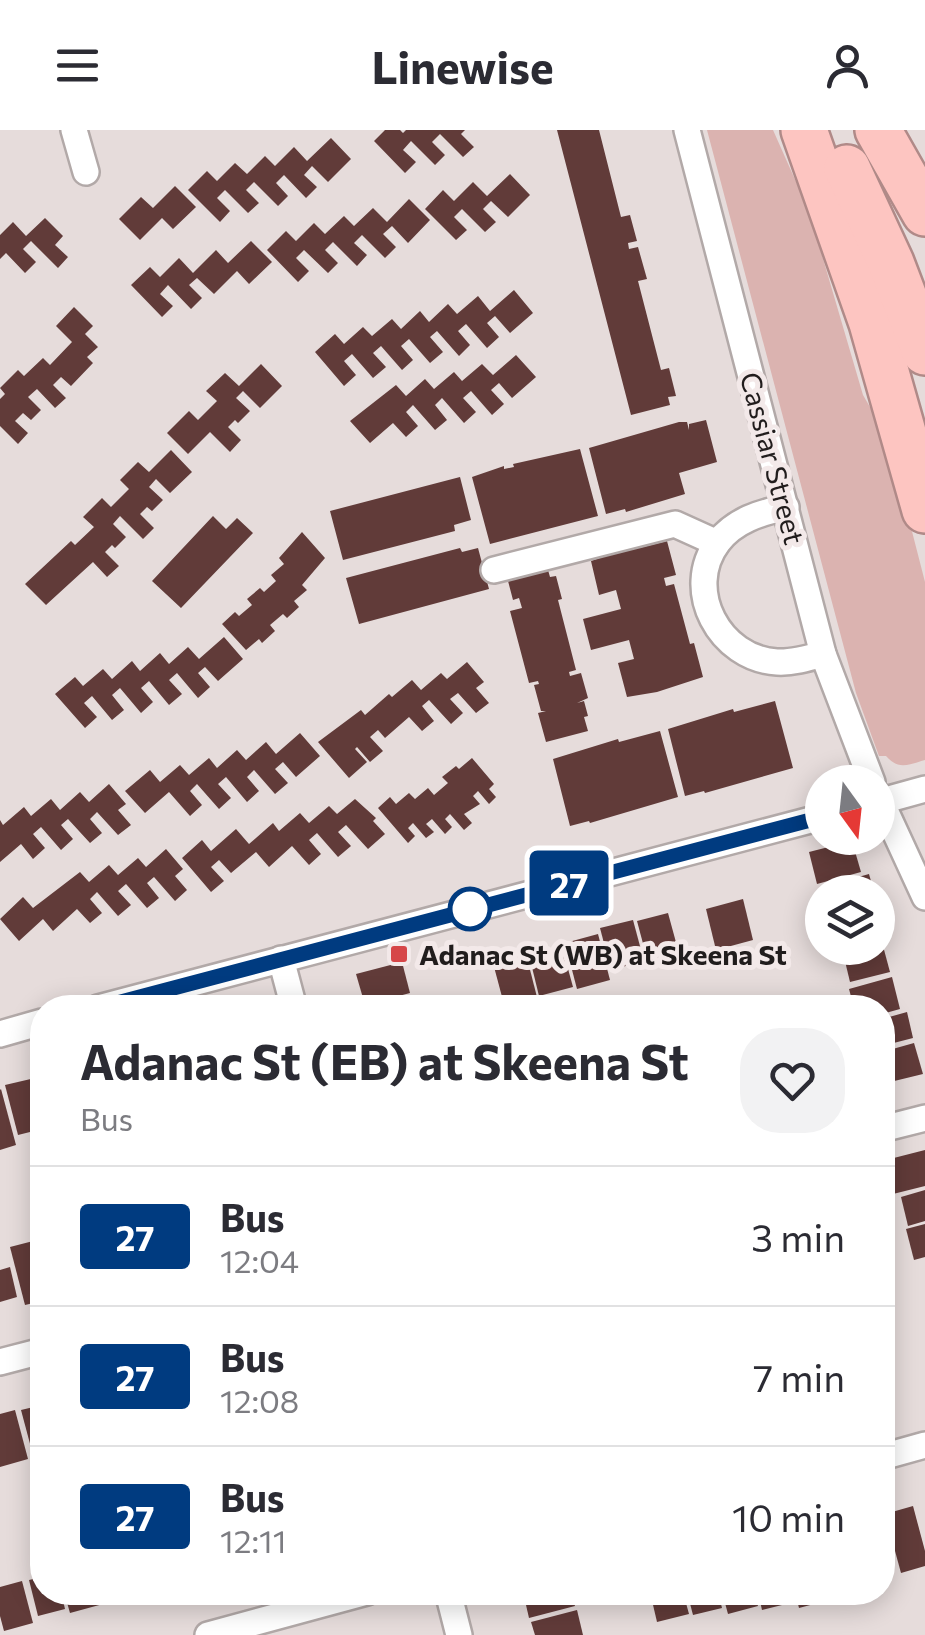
<!DOCTYPE html>
<html lang="en">
<head>
<meta charset="utf-8">
<style>
  :root { --surface:#fff; --page:#f2f2f3; --text:#2b2b33; --muted:#7c7c81; --line:#e1e1e2 }
  body { margin:0; font-family:Commissioner,sans-serif; background:var(--page); color:var(--text); height:100vh; display:flex; flex-direction:column; font-size:38px; white-space:nowrap }
  * { box-sizing:border-box; margin:0 }
  p { font-size:32px; color:var(--muted) }
  .icon { flex:none; width:55px; height:55px; fill:none; stroke:currentColor; stroke-width:2; stroke-linecap:round; stroke-linejoin:round }
  .map { position:relative; flex:1; overflow:hidden }
  .sheet { position:absolute; left:30px; top:865px; width:865px; height:610px; display:flex; flex-direction:column; background:var(--surface); border-radius:40px; box-shadow:0 5px 25px #0003 }
  .sheet>* { flex:none }
  .badge { padding:0 20px; border-radius:8px; font-size:35px; line-height:65px }
  .needle { width:65px; rotate:165deg }
  .tools { position:absolute; left:805px; top:635px; display:grid; gap:20px }
  .tools a { display:grid; place-items:center; width:90px; height:90px; border-radius:50%; background:var(--surface); box-shadow:0 5px 25px #0003; font-size:50px }
  .map>.badge { position:absolute; translate:-50% -50%; box-shadow:0 0 0 5px #fff }
  .round { display:grid; place-items:center; flex:none; width:105px; height:105px; border-radius:40px; background:var(--page) }
  .overview { display:flex; align-items:center; justify-content:space-between; height:170px; padding:0 50px }
  h1 { font-size:48px; font-weight:700; line-height:75px }
  ul { padding:0; list-style:none }
  li { display:flex; align-items:center; gap:30px; height:140px; padding:0 50px; border-top:2px solid var(--line) }
  li div { flex:1 }
  li b { display:block; font-size:38px }
  li em { font-style:normal }
  li .badge { min-width:110px; font-weight:700; text-align:center }
  header { display:flex; justify-content:space-between; align-items:center; height:130px; padding:0 50px; background:var(--surface); font-size:45px; font-weight:700 }
  .map>svg:first-child { display:block }
  .green { fill:#dbb3b0 }
  .building { fill:#613b39 }
  .lines { fill:none; stroke-linecap:round; stroke-linejoin:round }
  .street-casing { stroke:#b2a9a8; stroke-width:30 }
  .highway-casing { stroke:#b08a88; stroke-width:50 }
  .street { stroke:#fff; stroke-width:25 }
  .highway { stroke:#fdc5c1; stroke-width:45 }
  .line-casing { stroke:#fff; stroke-width:22 }
  .line { stroke:#003b80; stroke-width:15 }
  .stop-dot { fill:#fff; stroke:#003b80; stroke-width:5 }
  .poi-dot { fill:#d64648; stroke:#f3e9e9; stroke-width:4 }
  .labels { text-anchor:middle; dominant-baseline:central; stroke-width:10; stroke-linejoin:round; paint-order:stroke }
  .street-label { font-size:28px; fill:#211d1d; stroke:#f3e9e9 }
  .poi-label { font-size:28px; font-weight:bold; fill:#211d1d; stroke:#f3e9e9; text-anchor:start }
</style>
</head>
<body>
<header><svg class="icon" aria-label="menu" viewBox="0 0 24 24"><path d="M4 6h16M4 12h16M4 18h16"/></svg>Linewise<svg class="icon" aria-label="person" viewBox="0 0 24 24"><circle cx="12" cy="8" r="4"/><path d="M4 21q1-7 8-7t8 7"/></svg></header>
<div class="map">
<svg width="925" height="1505" viewBox="0 0 925 1505">
  <rect width="100%" height="100%" fill="#e6dcdb"/>
  <path class="green" d="M707 0H773L809 81 863 265 888 308 925 452V630C908 635 898 640 886 626H879L856 563Z"/>
  <g class="building">
    <path d="M385 0H400L403 3 406 0H465L461 4 474 17 463 27 440 4 432 12 445 25 435 35 411 11 403 20 416 32 405 43 374 11Z"/>
    <path d="M557 0H599L621 87 630 85 637 111 628 113 629 119 638 117 647 149 638 151 661 240 669 238 676 266 668 267 670 275 631 285Z"/>
    <path d="M331 8 351 29 328 52 312 36 304 45 317 57 306 68 284 45 276 53 288 66 278 76 254 52 246 60 259 73 248 83 225 60 217 68 230 81 220 92 188 60 207 41 217 51 235 33 247 44 265 26 275 36 294 17 307 31Z"/>
    <path d="M510 44 530 65 508 87 491 71 483 79 496 92 485 102 462 79 454 87 467 100 456 110 425 79 443 60 454 71 473 52 487 66Z"/>
    <path d="M175 56 196 77 173 99 162 88 140 110 119 89 141 67 153 78Z"/>
    <path d="M409 69 430 90 408 113 392 96 383 104 396 117 385 128 362 105 354 113 367 125 357 136 333 112 325 120 338 133 328 143 304 120 296 128 309 141 298 152 267 120 286 101 296 111 314 93 325 104 344 86 354 96 373 78 387 92Z"/>
    <path d="M45 88 63 106 55 115 68 127 58 138 31 111 23 119 36 132 25 143 6 123 0 129V105L13 92 26 106Z"/>
    <path d="M251 111 272 132 249 154 237 141 214 164 197 148 189 155 202 168 191 179 168 155 160 164 173 176 162 187 131 155 150 137 160 147 179 128 193 143 216 120 228 133Z"/>
    <path d="M514 160 533 183 510 203 495 186 487 193 499 207 487 218 466 194 458 201 470 215 459 226 437 201 430 207 443 222 430 233 409 209 401 216 413 230 402 240 381 216 373 223 386 237 373 248 352 224 344 231 356 245 344 256 315 222 335 204 344 214 363 197 372 206 392 189 401 199 420 181 429 192 448 174 457 184 478 166 490 181Z"/>
    <path d="M74 177 93 196 85 204 98 217 87 227 93 233 71 256 61 247 53 255 66 268 55 278 37 259 28 267 41 280 31 290 23 283 15 291 28 303 18 314 0 296V269L5 264 0 258 18 240 24 246 43 228 50 235 72 212 56 196Z"/>
    <path d="M516 225 536 247 512 268 499 253 491 260 504 274 492 285 471 261 463 268 476 282 464 293 442 268 435 275 447 290 435 300 413 275 406 282 418 296 406 307 393 293 370 313 350 291 396 255 406 266 425 249 434 259 454 242 462 251 482 234 493 245Z"/>
    <path d="M261 234 282 256 260 278 243 261 236 268 250 281 238 293 235 290 228 297 241 310 230 322 210 302 188 324 167 303 189 281 198 290 217 271 206 261 225 243 239 256Z"/>
    <path d="M706 290 717 332 679 343 685 364 626 382 625 379 606 384 589 318 679 292H687L689 300V294Z"/>
    <path d="M580 319 598 386 490 414 472 347 504 336V339L514 337 513 334Z"/>
    <path d="M171 320 192 342 170 363 156 349 149 357 163 370 152 381 147 377 140 384 154 398 143 409 120 386 113 394 126 407 115 418 112 415 105 422 119 436 107 447 93 432 46 475 25 454 71 411 75 415 94 397 83 387 102 368 111 377 129 359 120 350 138 332 149 342Z"/>
    <path d="M460 347 471 390 454 395 455 401 343 430 330 381Z"/>
    <path d="M213 386 226 399 237 388 253 403 181 478 152 451Z"/>
    <path d="M302 402 325 428 302 455 307 460 294 471 299 477 287 488 283 484 270 495 275 501 262 513 259 509 246 520 222 494 235 482 239 486 252 475 247 469 260 458 264 462 276 451 271 445 284 434 279 428Z"/>
    <path d="M667 411 676 445 664 448 666 456 674 454 690 514 694 513 703 547 657 562 627 567 618 533 634 529 629 510 591 520 583 489 621 479 616 460 599 465 591 431 638 415 639 418Z"/>
    <path d="M460 418 462 422 478 418 489 459 359 494 346 448Z"/>
    <path d="M548 440 550 447 556 446 562 469 558 470 576 540 569 542 570 546 581 543 588 568 577 573 584 571 588 586 584 587 588 601 546 612 538 583 546 581H541L534 555 539 554 538 551 529 553 510 481 522 478 519 468 513 470 508 451Z"/>
    <path d="M224 507 243 529 218 551 205 537 198 543 210 557 198 568 177 543 169 550 182 564 169 575 149 551 141 558 153 572 141 583 120 558 112 565 124 580 112 590 92 566 84 573 97 587 85 598 55 564 75 547 83 556 103 539 112 549 132 531 140 541 160 523 169 534 188 517 199 529Z"/>
    <path d="M467 532 484 552 476 558 489 573 476 583 458 563 450 569 463 583 451 594 429 570 422 576 434 591 422 601 409 587 385 608 378 600 370 607 383 621 370 632 357 617 355 619 367 632 349 648 318 612 361 580 365 585 389 564 392 567 412 550 421 560 441 543 447 549Z"/>
    <path d="M775 571 793 638 705 663 704 661 685 666 668 599 733 579 734 582Z"/>
    <path d="M660 601 678 667 590 693 589 691 570 696 553 629 618 609 619 612Z"/>
    <path d="M300 603 320 626 296 647 283 632 275 639 288 653 275 664 254 640 247 647 259 661 247 672 226 647 218 654 231 668 219 679 197 654 190 661 202 675 190 686 169 662 145 683 125 661 150 640 160 652 180 635 189 645 209 628 217 638 237 620 246 630 266 612 276 624Z"/>
    <path d="M472 628 494 654 489 659 496 667 489 674 478 661 473 666 480 674 464 684 472 693 464 700 450 684 445 689 452 697 445 704 432 689 426 694 434 702 426 708 413 693 408 698 415 706 408 713 378 678 390 667 396 674 409 663 415 669 428 658 434 665 448 653 442 647 456 636 459 639Z"/>
    <path d="M109 654 126 674 118 680 131 695 118 705 97 682 90 689 102 703 90 713 68 689 61 695 73 709 61 720 41 697 33 704 45 718 33 729 21 714 0 732V690L3 695 24 677 31 686 51 669 60 680 80 662 89 672Z"/>
    <path d="M355 669 376 688 373 691 385 704 368 719 346 695 338 702 351 716 338 727 317 703 309 710 321 724 309 735 292 716 269 737 256 722 231 743 219 730 211 737 224 751 211 762 182 728 202 710 211 721 236 699 249 714 273 693 279 701 300 683 309 693 329 676 337 684Z"/>
    <path d="M852 711 861 742 817 754 809 722Z"/>
    <path d="M166 719 183 739 175 746 187 760 175 771 154 747 147 753 159 768 147 778 126 754 118 761 131 775 118 786 97 762 90 769 102 783 90 793 77 779 53 801 43 789 19 811 0 789 23 767 33 778 80 742 89 752 109 735 118 745 138 728 146 737Z"/>
    <path d="M869 744 874 762H833L830 755Z"/>
    <path d="M743 769 753 810 716 820 706 779Z"/>
    <path d="M668 783 680 827 649 836 637 791Z"/>
    <path d="M633 790 644 831 611 840 600 798Z"/>
    <path d="M598 804 610 850 577 859 565 813Z"/>
    <path d="M883 816 890 842 850 852 844 827Z"/>
    <path d="M562 817 573 857 539 866 529 825Z"/>
    <path d="M526 824 539 875 505 878 493 833Z"/>
    <path d="M402 832 410 863 365 875 356 844Z"/>
    <path d="M892 847 900 879 882 884V878H854L849 859Z"/>
    <path d="M907 882 913 908 882 916V889Z"/>
    <path d="M914 913 923 944 882 954V922Z"/>
    <path d="M35 948 42 974V999L18 1005 5 955Z"/>
    <path d="M1 959 16 1015 0 1020V960Z"/>
    <path d="M925 1020V1056L889 1065 882 1031Z"/>
    <path d="M925 1060V1091L908 1096 901 1067Z"/>
    <path d="M925 1094V1127L914 1130 906 1099Z"/>
    <path d="M41 1109 42 1171 25 1175 10 1117Z"/>
    <path d="M10 1137 17 1167 0 1172V1140Z"/>
    <path d="M42 1275V1322L33 1325 21 1280Z"/>
    <path d="M15 1280 28 1329 0 1337V1284Z"/>
    <path d="M913 1376 925 1421V1436L901 1443 885 1384Z"/>
    <path d="M42 1447V1462H61L65 1479 38 1486 29 1450Z"/>
    <path d="M22 1451 33 1493 4 1501 0 1486V1457Z"/>
    <path d="M64 1462H100L103 1474 70 1483Z"/>
    <path d="M523 1462H571L575 1476 529 1488Z"/>
    <path d="M650 1462H683L689 1484 657 1492Z"/>
    <path d="M687 1462H718L722 1478 693 1485Z"/>
    <path d="M722 1462H754L758 1476 728 1484Z"/>
    <path d="M758 1462H792L794 1472 762 1480Z"/>
    <path d="M795 1462H827L829 1470 799 1478Z"/>
    <path d="M832 1462H865L866 1466 835 1474Z"/>
    <path d="M577 1480 583 1505H535L531 1492Z"/>
  </g>
  <g class="lines">
    <defs>
      <g id="street">
        <path d="M74 0 86 42"/>
        <path d="M687 0 823 524 872 652"/>
        <path d="M786 377C760 383 735 390 718 412 682 460 720 529 777 532 792 533 809 528 823 524"/>
        <path d="M494 440 675 394 717 413"/>
        <path d="M878 665 925 767"/>
        <path d="M878 672 925 659"/>
        <path d="M281 829 294 878"/>
        <path d="M98 878 822 687"/>
        <path d="M0 904 42 892"/>
        <path d="M882 999 925 988"/>
        <path d="M0 1232 42 1221"/>
        <path d="M882 1327 925 1315"/>
        <path d="M448 1462 459 1505"/>
        <path d="M208 1505 367 1462"/>
      </g>
      <g id="highway">
        <path d="M804 0 872 193 925 380"/>
        <path d="M878 0 925 83"/>
        <path d="M847 38 891 133 925 222"/>
      </g>
    </defs>
    <use href="#street" class="street-casing"/>
    <use href="#highway" class="highway-casing"/>
    <use href="#street" class="street"/>
    <use href="#highway" class="highway"/>
  </g>
  <g class="lines">
    <defs>
      <path id="line" d="M98 878 822 687"/>
    </defs>
    <use href="#line" class="line-casing"/>
    <use href="#line" class="line"/>
  </g>
  <circle class="stop-dot" cx="470" cy="779" r="20"/>
  <rect class="poi-dot" x="389" y="814" width="20" height="20" rx="5"/>
  <g class="labels">
    <g class="street-label">
      <text transform="translate(773 328) rotate(75)">Cassiar Street</text>
    </g>
    <g class="poi-label">
      <text x="419" y="824">Adanac St (WB) at Skeena St</text>
    </g>
  </g>
</svg>
<div class="tools">
<a><svg class="needle" viewBox="-14 -14 28 28"><path d="M0-13l5 13h-10z" fill="#e53935"/><path d="M0 13l5-13h-10z" fill="#7c7c81"/></svg></a>
<a><svg class="icon" aria-label="layers" viewBox="0 0 24 24"><path d="M12 4l9 5-9 5-9-5zM3 14l9 5 9-5"/></svg></a>
</div>
<b class="badge" style="left:569px;top:753px;background:#003b80;color:#fff">27</b>
<section class="sheet">
<div class="overview"><div><h1>Adanac St (EB) at Skeena St</h1><p>Bus</p></div><a class="round"><svg class="icon" aria-label="heart" viewBox="0 0 24 24"><path d="M12 20l-8-8c-3-5 5-10 8-4 3-6 11-1 8 4z"/></svg></a></div>
<ul>
<li><span class="badge" style="background:#003b80;color:#fff">27</span><div><b>Bus</b><p>12:04</p></div><em>3 min</em></li>
<li><span class="badge" style="background:#003b80;color:#fff">27</span><div><b>Bus</b><p>12:08</p></div><em>7 min</em></li>
<li><span class="badge" style="background:#003b80;color:#fff">27</span><div><b>Bus</b><p>12:11</p></div><em>10 min</em></li>
</ul>
</section>
</div>
</body>
</html>
